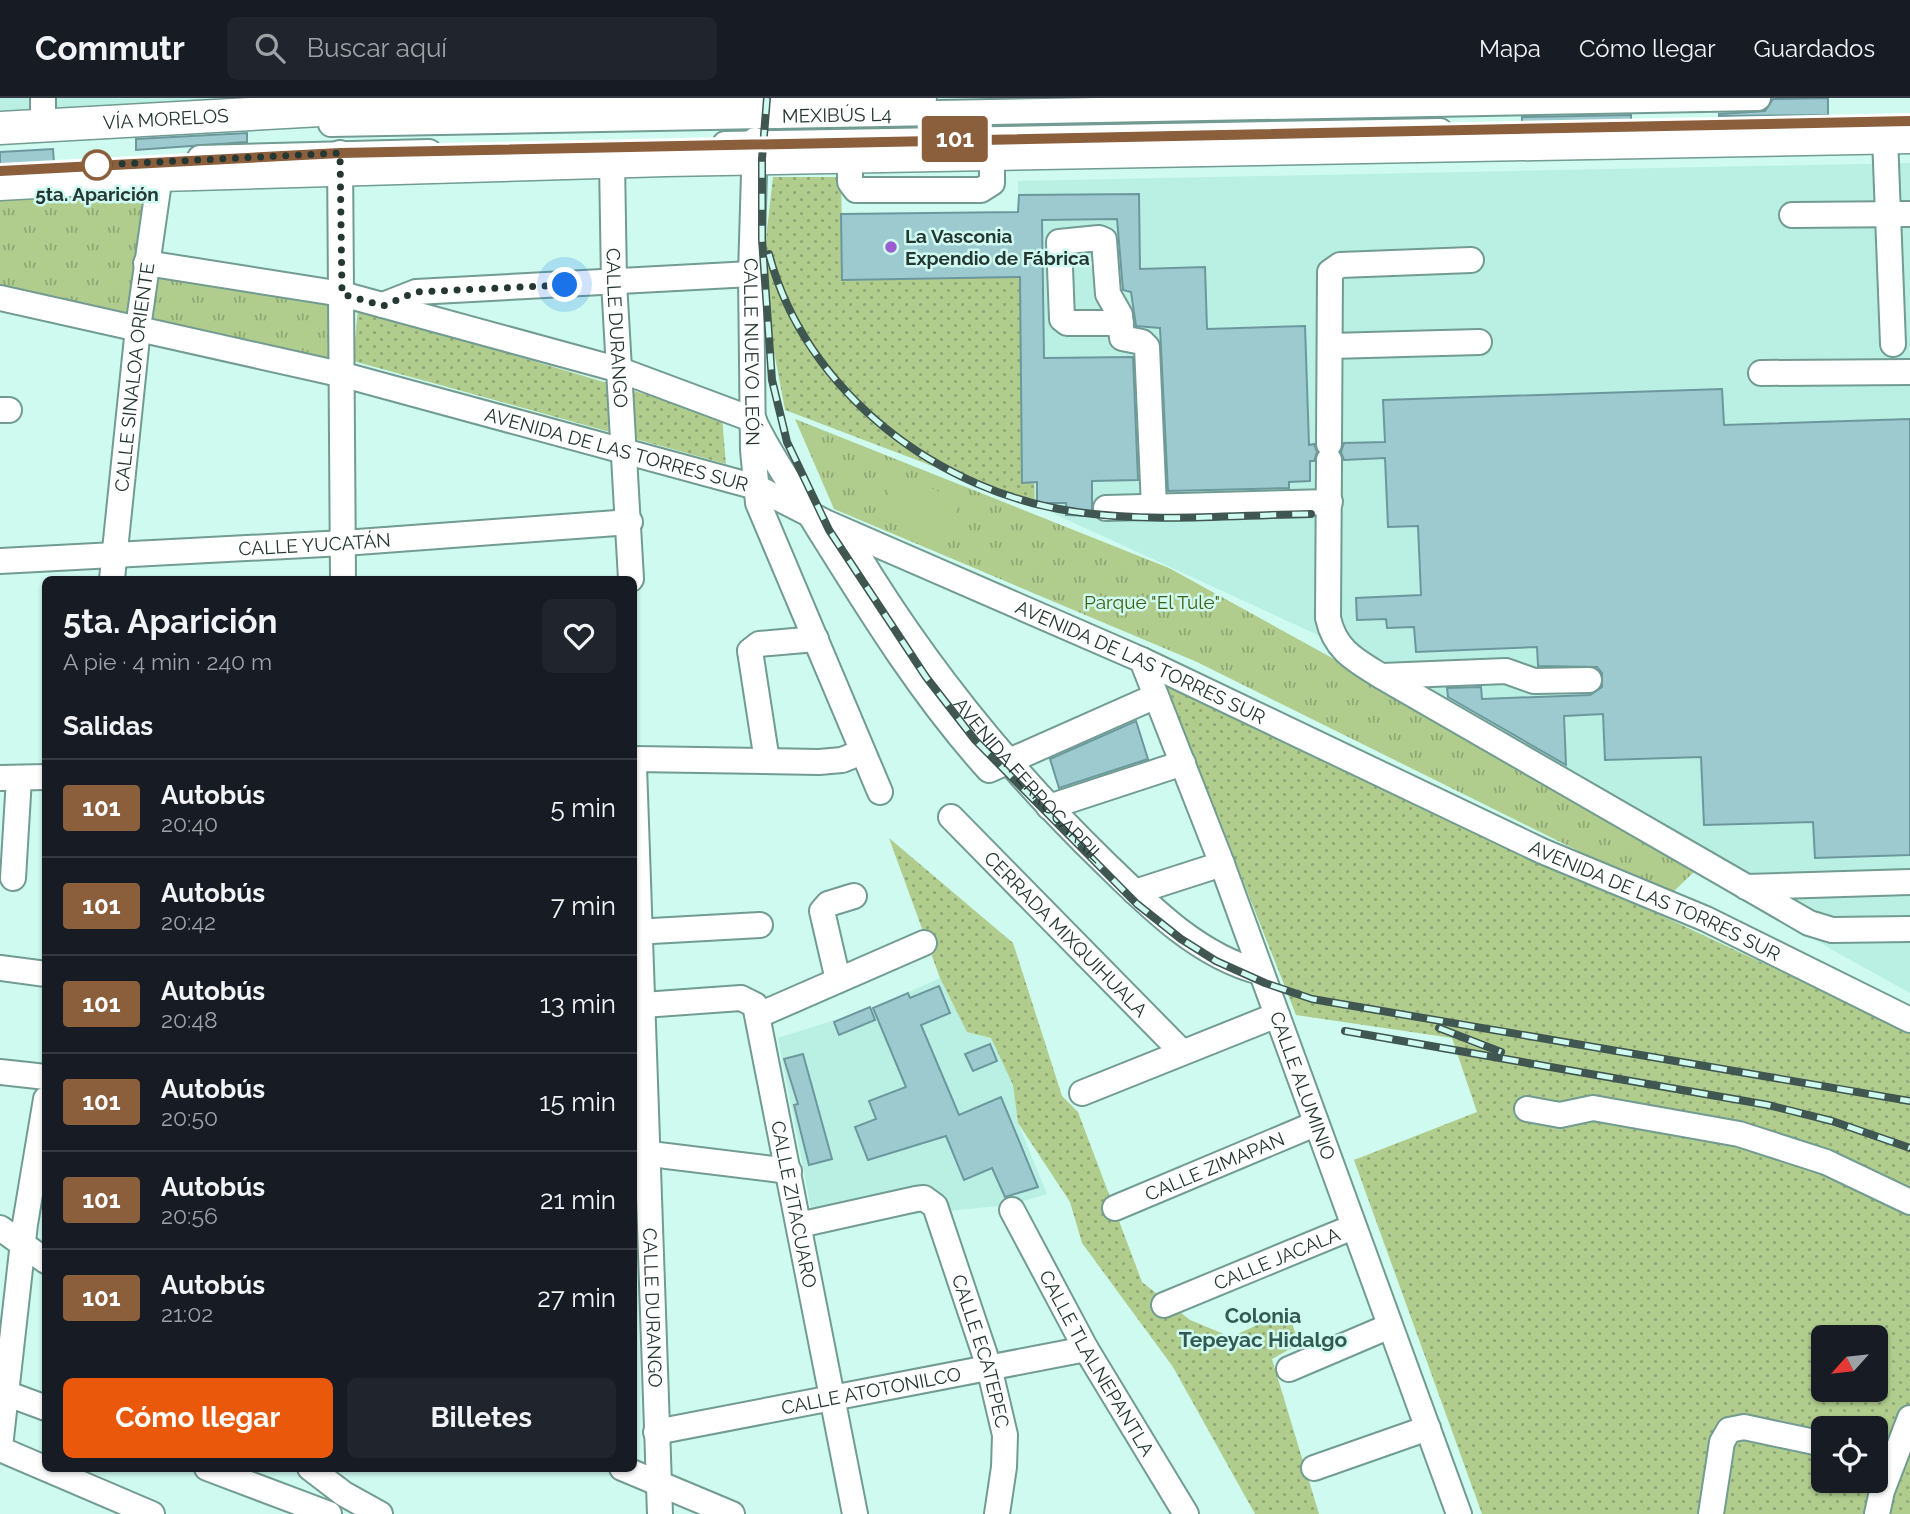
<!DOCTYPE html>
<html lang="es">
<head>
<meta charset="utf-8">
<style>
  :root { --surface:#171b24; --page:#20242c; --text:#f1f3f6; --muted:#9ea1a6; --line:#363941; --accent:#ea580c }
  body { margin:0; font-family:Raleway,sans-serif; background:var(--page); color:var(--text); height:100vh; display:flex; flex-direction:column; font-size:26px; white-space:nowrap }
  * { box-sizing:border-box; margin:0 }
  p { font-size:23px; color:var(--muted) }
  .icon { flex:none; width:38px; height:38px; fill:none; stroke:currentColor; stroke-width:2; stroke-linecap:round; stroke-linejoin:round }
  .map { position:relative; flex:1; overflow:hidden }
  .side { position:absolute; left:42px; top:478px; width:595px; height:896px; display:flex; flex-direction:column; background:var(--surface); border-radius:10px; box-shadow:0 2px 5px #0004 }
  .side>* { flex:none }
  .badge { padding:0 14px; border-radius:5px; font-size:24px; line-height:46px }
  .needle { width:46px; rotate:243deg }
  .fabs { position:absolute; left:1811px; top:1227px; display:grid; gap:14px }
  .fabs a { display:grid; place-items:center; width:77px; height:77px; border-radius:10px; background:var(--surface); box-shadow:0 2px 5px #0004; font-size:35px }
  .you { position:absolute; width:35px; height:35px; margin:-18px; border:5px solid #fff; border-radius:50%; background:#1a73e8; box-shadow:0 0 0 10px #1a73e833 }
  .map>.badge { position:absolute; translate:-50% -50%; box-shadow:0 0 0 4px #fff }
  h2 { padding:0 21px; font-size:26px; line-height:63px }
  .round { display:grid; place-items:center; flex:none; width:74px; height:74px; border-radius:10px; background:var(--page) }
  .overview { display:flex; align-items:center; justify-content:space-between; height:119px; padding:0 21px }
  h1 { font-size:33px; font-weight:700; line-height:52px }
  .action { display:flex; gap:14px; margin-top:auto; padding:14px 21px }
  .action a { flex:1; height:80px; border-radius:10px; background:var(--accent); color:#fff; font-size:28px; font-weight:700; line-height:80px; text-align:center }
  .action a+a { background:var(--page); color:var(--text) }
  ul { padding:0; list-style:none }
  li { display:flex; align-items:center; gap:21px; height:98px; padding:0 21px; border-top:2px solid var(--line) }
  li div { flex:1 }
  li b { display:block; font-size:26px }
  li em { font-style:normal }
  li .badge { min-width:77px; font-weight:700; text-align:center }
  header { display:flex; align-items:center; gap:42px; box-sizing:border-box; height:98px; padding:0 35px; background:var(--surface); border-bottom:2px solid var(--line) }
  header strong { font-size:33px }
  nav { display:flex; gap:38px; margin-inline-start:auto; font-size:24px }
  .search { width:490px; height:63px; background:var(--page); display:flex; align-items:center; gap:18px; box-sizing:border-box; padding:0 24px; border-radius:10px; color:var(--muted); font-size:26px }
  .map>svg:first-child { display:block }
  .built { fill:#b9f0e3 }
  .grass { fill:url(#grass-dots); fill-rule:evenodd }
  .park { fill:url(#park-tufts) }
  .pitch { fill:#b0cd8e }
  .building { fill:#9dcacf; stroke:#6c989d; stroke-width:2 }
  .lines { fill:none; stroke-linecap:round; stroke-linejoin:round }
  .minor-casing { stroke:#729b92; stroke-width:28 }
  .major-casing { stroke:#729b92; stroke-width:35 }
  .minor { stroke:#fff; stroke-width:24 }
  .major { stroke:#fff; stroke-width:32 }
  .rail-casing { stroke:#3f5651; stroke-width:8 }
  .rail { stroke:#cefaf0; stroke-width:5; stroke-dasharray:16; stroke-linecap:butt }
  .line-casing { stroke:#fff; stroke-width:16 }
  .line { stroke:#8b5e3c; stroke-width:10 }
  .walk { stroke:#253733; stroke-width:7; stroke-dasharray:0 12.6 }
  .stop-dot { fill:#fff; stroke:#8b5e3c; stroke-width:3.5 }
  .poi-dot { fill:#9c5cd2; stroke:#cefaf0; stroke-width:2.5 }
  .labels { text-anchor:middle; dominant-baseline:central; stroke-width:5; stroke-linejoin:round; paint-order:stroke }
  .street-label { font-size:19px; fill:#253733; stroke:#cefaf0 }
  .stop-label { font-size:19px; font-weight:bold; fill:#253733; stroke:#cefaf0 }
  .poi-label { font-size:19px; font-weight:bold; fill:#253733; stroke:#cefaf0; text-anchor:start }
  .park-label { font-size:19px; fill:#425d14; stroke:#cefaf0 }
  .neighbourhood-label { font-size:21px; font-weight:bold; fill:#325a52; stroke:#cefaf0 }
</style>
</head>
<body>
<header>
<strong>Commutr</strong>
<div class="search"><svg class="icon" aria-label="search" viewBox="0 0 24 24"><circle cx="10" cy="10" r="6"/><path d="M15 15l6 6"/></svg>Buscar aquí</div>
<nav><a>Mapa</a><a>Cómo llegar</a><a>Guardados</a></nav>
</header>
<div class="map">
<svg width="1910" height="1416" viewBox="0 0 1910 1416">
  <defs>
    <pattern id="grass-dots" width="8" height="8" patternUnits="userSpaceOnUse" patternTransform="scale(1.75)"><rect width="8" height="8" fill="#b0cd8e"/><path d="M2 2h.1M6 6h.1" fill="none" stroke="#8fa775" stroke-width="1.8" stroke-linecap="round"/></pattern>
    <pattern id="park-tufts" width="24" height="20" patternUnits="userSpaceOnUse" patternTransform="scale(1.75)"><rect width="24" height="20" fill="#b0cd8e"/><path d="M3 7l-1-3M5 7V3M7 7l1-3M15 17l-1-3M17 17v-4M19 17l1-3" fill="none" stroke="#8fa775"/></pattern>
  </defs>
  <rect width="100%" height="100%" fill="#cefaf0"/>
  <g class="built">
    <path d="M0 0H246L0 14Z"/>
    <path d="M1910 65V895L1829 850 1318 537 1035 407 1034 385H1022L1018 83Z"/>
    <path d="M940 880 967 934 991 940 1013 987 1018 1025 1047 1096 1009 1107 814 1126 778 940 873 910Z"/>
  </g>
  <g class="grass">
    <path d="M773 79H841L843 182 1020 179 1022 384H1034L1035 407 785 312 761 184Z"/>
    <path d="M358 211 722 319 726 366 353 263Z"/>
    <path d="M1165 585 1910 934V1416H1482L1354 1062 1477 1014 1452 940 1296 917ZM1824 1239H1876V1292H1824ZM1824 1330H1876V1382H1824Z"/>
    <path d="M889 740 1013 845 1062 998 1078 1014 1142 1184 1190 1222 1231 1239 1288 1213 1299 1246 1272 1261 1319 1416H1255L1173 1269 1082 1145 1070 1104 1018 1025 1013 987 991 940 967 934 940 880Z"/>
  </g>
  <g class="park">
    <path d="M160 77 146 171 348 211 344 277 0 205V86Z"/>
    <path d="M795 321 1169 470 1412 604 1697 771 1669 798 1197 564 834 411Z"/>
  </g>
  <path class="pitch" d="M896 375 961 403 946 441 881 413Z"/>
  <g class="building">
    <path d="M1828 0V17L1719 18V16L1765 13 1773 1Z"/>
    <path d="M1631 17V24L1522 26V19Z"/>
    <path d="M247 35V44L136 52V41Z"/>
    <path d="M53 51 54 65 0 68V54Z"/>
    <path d="M1139 96 1140 171 1205 169 1207 231 1305 228 1309 347 1314 346 1317 354 1314 363H1310V383L1289 384V390L1168 393 1160 230 1136 228 1131 194 1123 192 1117 121 1042 122 1044 260 1133 259 1138 382 1092 383V418L1066 417V405H1037V384L1022 385 1020 179 842 182 841 116 1018 114 1019 97Z"/>
    <path d="M1722 291 1724 327 1910 321V757L1815 760 1813 724 1704 727 1701 659 1605 662 1603 616 1564 618 1566 667 1448 599 1447 590 1481 589 1482 601 1590 597 1602 589V575L1597 569 1538 568 1537 549 1416 554 1414 529 1387 530 1386 521 1357 522 1356 500 1421 497 1418 428 1388 429 1385 360 1344 362 1341 354 1344 345 1385 344 1383 302Z"/>
    <path d="M1136 623 1148 661 1059 690 1050 661Z"/>
    <path d="M939 888 950 915 921 927 959 1017 1001 999 1038 1089 1005 1099 992 1070 964 1082 946 1038 868 1062 855 1029 876 1021 869 1003 906 989 873 910 908 895 910 900Z"/>
    <path d="M870 909 875 922 839 937 834 924Z"/>
    <path d="M990 946 997 963 973 973 965 956Z"/>
    <path d="M803 956 832 1061 809 1067 794 1007 798 1006 784 961Z"/>
  </g>
  <g class="lines">
    <defs>
      <g id="minor">
        <path d="M43 0V27"/>
        <path id="s1" d="M331 26 1758 0"/>
        <path d="M1885 39 1893 246"/>
        <path id="s2" d="M755 42 751 176 753 352 758 405 880 694"/>
        <path d="M725 46 1440 33"/>
        <path d="M340 55 343 481"/>
        <path d="M200 60 429 54"/>
        <path d="M850 61V84L856 92H981L992 85V57"/>
        <path id="s3" d="M612 64 614 184 631 481"/>
        <path d="M1792 117 1910 116"/>
        <path d="M146 165 342 196 620 272 754 322"/>
        <path id="s4" d="M0 200 344 277 756 389 825 424 1142 562 1542 753 1706 821 1910 922"/>
        <path d="M383 207 416 194 751 176"/>
        <path d="M1121 225H1067L1062 221 1059 144 1099 140 1104 142 1108 196 1120 217 1122 240 1142 244 1147 249 1154 409"/>
        <path d="M1330 248 1479 244"/>
        <path d="M1761 275 1910 274"/>
        <path d="M0 312H9"/>
        <path d="M754 323C771 360 796 393 817 428 870 513 922 598 989 672L1156 598"/>
        <path d="M1329 346 1330 174 1340 167 1471 162"/>
        <path d="M1329 362 1328 520C1335 552 1355 562 1381 578L1809 825 1832 832 1910 831"/>
        <path d="M1106 410 1330 404"/>
        <path id="s5" d="M856 438 853 449C923 566 1007 670 1105 765 1149 808 1198 858 1260 874"/>
        <path id="s6" d="M0 463 344 445 630 424"/>
        <path id="s7" d="M112 481 138 230 160 77"/>
        <path id="s8" d="M1142 562 1222 766 1459 1416"/>
        <path d="M1382 578 1506 573 1534 583 1589 582"/>
        <path d="M634 661 819 664 842 662 862 654"/>
        <path d="M767 663 750 553 759 546 816 541"/>
        <path id="s9" d="M634 668 660 1416"/>
        <path d="M0 680 46 679"/>
        <path d="M1049 709 1183 665"/>
        <path id="s10" d="M951 719 1181 953"/>
        <path d="M13 780 19 680"/>
        <path d="M1746 789 1910 784"/>
        <path d="M1135 794 1222 766"/>
        <path d="M634 834 760 827"/>
        <path d="M0 870 46 876"/>
        <path d="M838 882 822 813 828 806 854 798"/>
        <path id="s11" d="M643 907 741 900 755 907 855 1416"/>
        <path d="M759 917 924 845"/>
        <path d="M0 974 46 979"/>
        <path d="M1082 995 1277 917"/>
        <path d="M1527 1011 1560 1017 1593 1010 1739 1036 1826 1064 1910 1104"/>
        <path d="M634 1054 789 1073"/>
        <path id="s12" d="M1115 1110 1315 1026"/>
        <path id="s13" d="M1012 1112 1086 1251 1186 1416"/>
        <path id="s14" d="M799 1127 916 1101 924 1100 935 1108 989 1269 1005 1337 1004 1369 997 1416"/>
        <path d="M0 1130 46 1163"/>
        <path id="s15" d="M1164 1207 1353 1129"/>
        <path d="M1289 1271 1390 1228"/>
        <path d="M0 1288 8 1296 46 1310"/>
        <path id="s16" d="M656 1334 1086 1251"/>
        <path d="M0 1349 25 1126 46 1001"/>
        <path d="M0 1351 152 1416"/>
        <path d="M207 1370 329 1416"/>
        <path d="M310 1370 344 1396 380 1416"/>
        <path d="M622 1370 732 1416"/>
        <path d="M1314 1370 1428 1330"/>
        <path d="M1711 1416 1722 1344 1729 1332 1744 1329 1824 1346"/>
        <path d="M1877 1416 1882 1393 1910 1320"/>
      </g>
      <g id="major">
        <path id="s17" d="M0 30 339 11 665 1 920 0"/>
        <path d="M0 86 160 77 666 62 1910 39"/>
      </g>
    </defs>
    <use href="#minor" class="minor-casing"/>
    <use href="#major" class="major-casing"/>
    <use href="#minor" class="minor"/>
    <use href="#major" class="major"/>
    <defs>
      <g id="rail">
        <path d="M767 0 762 61V141L772 282 787 344 829 432 926 579 975 642 1137 806 1181 841 1216 863 1265 885 1312 901 1910 1003"/>
        <path d="M769 156C805 294 939 395 1077 414 1153 425 1234 417 1311 416"/>
        <path d="M1439 930 1501 954"/>
        <path d="M1345 933 1768 1007 1832 1023 1910 1050"/>
      </g>
    </defs>
    <use href="#rail" class="rail-casing"/>
    <use href="#rail" class="rail"/>
  </g>
  <g class="lines">
    <defs>
      <path id="line" d="M0 73 340 55 1910 23"/>
    </defs>
    <use href="#line" class="line-casing"/>
    <use href="#line" class="line"/>
    <path class="walk" d="M97 67 340 55 342 196 383 208 416 194 565 187"/>
  </g>
  <circle class="stop-dot" cx="97" cy="67" r="14"/>
  <circle class="poi-dot" cx="891" cy="149" r="7"/>
  <g class="labels">
    <g class="street-label">
      <text stroke="none"><textPath href="#s1" startOffset="506">MEXIBÚS L4</textPath></text>
      <text stroke="none"><textPath href="#s17" startOffset="166">VÍA MORELOS</textPath></text>
      <text stroke="none"><textPath href="#s3" startOffset="166">CALLE DURANGO</textPath></text>
      <text stroke="none"><textPath href="#s2" startOffset="212">CALLE NUEVO LEÓN</textPath></text>
      <text stroke="none"><textPath href="#s7" startOffset="203">CALLE SINALOA ORIENTE</textPath></text>
      <text stroke="none"><textPath href="#s4" startOffset="635">AVENIDA DE LAS TORRES SUR</textPath></text>
      <text stroke="none"><textPath href="#s6" startOffset="315">CALLE YUCATÁN</textPath></text>
      <text stroke="none"><textPath href="#s4" startOffset="1202">AVENIDA DE LAS TORRES SUR</textPath></text>
      <text stroke="none"><textPath href="#s5" startOffset="304">AVENIDA FERROCARRIL</textPath></text>
      <text stroke="none"><textPath href="#s4" startOffset="1769">AVENIDA DE LAS TORRES SUR</textPath></text>
      <text stroke="none"><textPath href="#s10" startOffset="164">CERRADA MIXQUIHUALA</textPath></text>
      <text stroke="none"><textPath href="#s8" startOffset="455">CALLE ALUMINIO</textPath></text>
      <text stroke="none"><textPath href="#s12" startOffset="108">CALLE ZIMAPAN</textPath></text>
      <text stroke="none"><textPath href="#s11" startOffset="317">CALLE ZITACUARO</textPath></text>
      <text stroke="none"><textPath href="#s15" startOffset="122">CALLE JACALA</textPath></text>
      <text stroke="none"><textPath href="#s9" startOffset="542">CALLE DURANGO</textPath></text>
      <text stroke="none"><textPath href="#s14" startOffset="294">CALLE ECATEPEC</textPath></text>
      <text stroke="none"><textPath href="#s13" startOffset="175">CALLE TLALNEPANTLA</textPath></text>
      <text stroke="none"><textPath href="#s16" startOffset="219">CALLE ATOTONILCO</textPath></text>
    </g>
    <g class="stop-label">
      <text x="97" y="96">5ta. Aparición</text>
    </g>
    <g class="poi-label">
      <text x="905" y="138">La Vasconia<tspan x="905" dy="22">Expendio de Fábrica</tspan></text>
    </g>
    <g class="park-label">
      <text x="1152" y="504">Parque "El Tule"</text>
    </g>
    <g class="neighbourhood-label">
      <text x="1263" y="1217">Colonia<tspan x="1263" dy="24">Tepeyac Hidalgo</tspan></text>
    </g>
  </g>
</svg>
<div class="fabs">
<a><svg class="needle" viewBox="-14 -14 28 28"><path d="M0-13l5 13h-10z" fill="#e53935"/><path d="M0 13l5-13h-10z" fill="#9ea1a6"/></svg></a>
<a><svg class="icon" aria-label="locate" viewBox="0 0 24 24"><circle cx="12" cy="12" r="6"/><path d="M12 2v4M12 18v4M2 12h4M18 12h4"/></svg></a>
</div>
<div class="you" style="left:565px;top:187px"></div>
<b class="badge" style="left:955px;top:41px;background:#8b5e3c;color:#fff">101</b>
<section class="side">
<div class="overview"><div><h1>5ta. Aparición</h1><p>A pie · 4 min · 240 m</p></div><a class="round"><svg class="icon" aria-label="heart" viewBox="0 0 24 24"><path d="M12 20l-8-8c-3-5 5-10 8-4 3-6 11-1 8 4z"/></svg></a></div>
<h2>Salidas</h2>
<ul>
<li><span class="badge" style="background:#8b5e3c;color:#fff">101</span><div><b>Autobús</b><p>20:40</p></div><em>5 min</em></li>
<li><span class="badge" style="background:#8b5e3c;color:#fff">101</span><div><b>Autobús</b><p>20:42</p></div><em>7 min</em></li>
<li><span class="badge" style="background:#8b5e3c;color:#fff">101</span><div><b>Autobús</b><p>20:48</p></div><em>13 min</em></li>
<li><span class="badge" style="background:#8b5e3c;color:#fff">101</span><div><b>Autobús</b><p>20:50</p></div><em>15 min</em></li>
<li><span class="badge" style="background:#8b5e3c;color:#fff">101</span><div><b>Autobús</b><p>20:56</p></div><em>21 min</em></li>
<li><span class="badge" style="background:#8b5e3c;color:#fff">101</span><div><b>Autobús</b><p>21:02</p></div><em>27 min</em></li>
</ul>
<div class="action"><a>Cómo llegar</a><a>Billetes</a></div>
</section>
</div>
</body>
</html>
